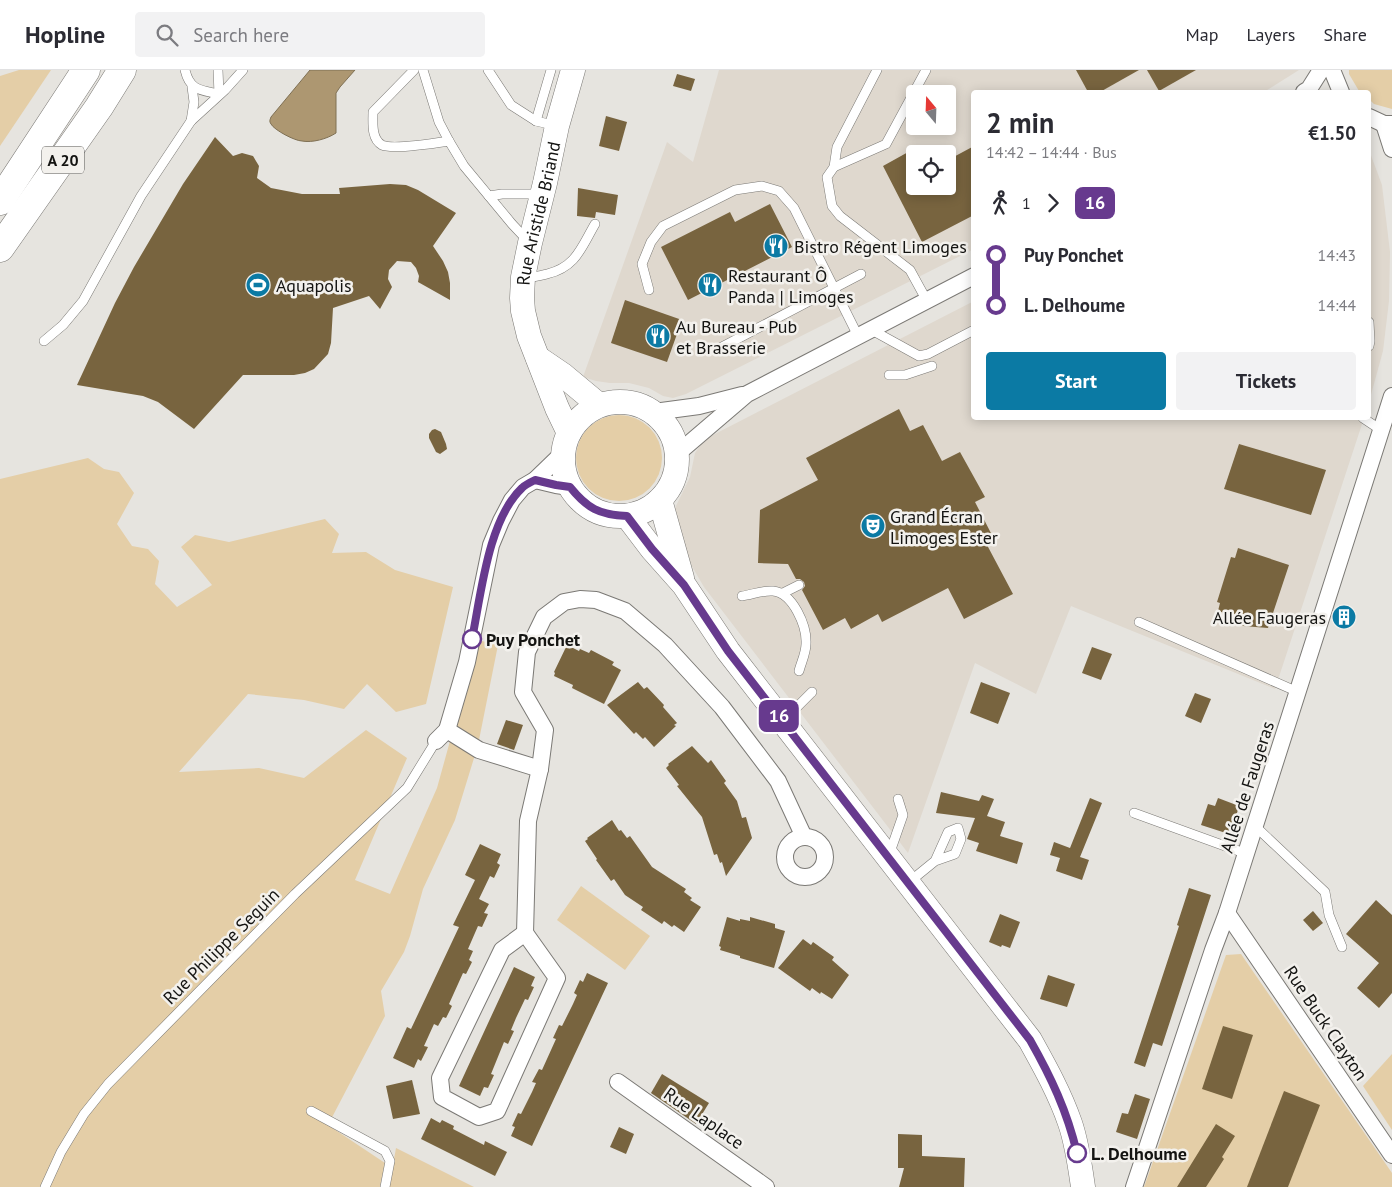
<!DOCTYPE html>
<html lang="en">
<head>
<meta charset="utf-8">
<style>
  :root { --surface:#fff; --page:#f2f2f3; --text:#2b2b33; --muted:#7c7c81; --line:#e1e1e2; --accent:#0b7aa4 }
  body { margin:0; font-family:"PT Sans",sans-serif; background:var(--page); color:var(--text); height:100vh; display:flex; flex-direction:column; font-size:19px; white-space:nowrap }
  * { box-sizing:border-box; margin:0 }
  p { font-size:16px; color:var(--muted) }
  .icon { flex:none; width:28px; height:28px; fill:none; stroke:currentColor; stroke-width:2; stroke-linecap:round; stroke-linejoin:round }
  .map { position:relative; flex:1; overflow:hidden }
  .sheet { position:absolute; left:971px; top:20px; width:400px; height:330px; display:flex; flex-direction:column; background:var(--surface); border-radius:5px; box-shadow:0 2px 12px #0003 }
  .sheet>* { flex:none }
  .badge { padding:0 10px; border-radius:8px; font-size:18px; line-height:32px }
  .needle { width:32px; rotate:341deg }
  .controls { position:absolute; left:906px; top:15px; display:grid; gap:10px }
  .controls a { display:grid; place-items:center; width:50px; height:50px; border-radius:5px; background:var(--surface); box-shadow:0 2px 12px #0003; font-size:25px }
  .map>.badge { position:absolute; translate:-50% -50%; box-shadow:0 0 0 2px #fff }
  .legs { display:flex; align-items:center; gap:8px; height:55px; padding:0 15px; font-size:16px }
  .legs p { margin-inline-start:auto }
  .head { display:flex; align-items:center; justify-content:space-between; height:85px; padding:0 15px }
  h1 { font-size:28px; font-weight:700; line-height:38px }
  .primary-button { display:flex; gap:10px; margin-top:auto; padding:10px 15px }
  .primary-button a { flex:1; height:58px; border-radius:5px; background:var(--accent); color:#fff; font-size:20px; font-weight:700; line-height:58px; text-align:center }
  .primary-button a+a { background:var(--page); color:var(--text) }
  ul { padding:0 15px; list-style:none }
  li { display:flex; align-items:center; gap:18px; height:50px; font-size:19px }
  li i { display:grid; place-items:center; width:8px; height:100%; margin:0 6px; background:currentColor }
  li i::after { content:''; width:12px; height:12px; margin:-6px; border:4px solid; border-radius:50%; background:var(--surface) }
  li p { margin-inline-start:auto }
  li:first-child i { background:linear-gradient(#0000 50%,currentColor 0) }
  li:last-child i { background:linear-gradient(currentColor 50%,#0000 0) }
  header { display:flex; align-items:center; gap:30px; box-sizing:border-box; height:70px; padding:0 25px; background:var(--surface); border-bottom:1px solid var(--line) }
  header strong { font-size:24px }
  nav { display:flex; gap:28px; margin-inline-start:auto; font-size:18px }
  .search { width:350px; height:45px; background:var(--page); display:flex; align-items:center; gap:12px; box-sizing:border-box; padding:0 18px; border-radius:5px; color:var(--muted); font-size:19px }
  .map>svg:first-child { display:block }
  .built { fill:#dfd8ce; fill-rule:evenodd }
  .green { fill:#e4cea7 }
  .water { fill:#ad9771; stroke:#7f7054 }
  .building { fill:#78643f }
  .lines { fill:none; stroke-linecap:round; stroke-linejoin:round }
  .lane-casing { stroke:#7b7975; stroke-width:10 }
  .street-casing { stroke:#7b7975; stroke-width:18 }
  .secondary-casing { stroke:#7b7975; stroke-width:25 }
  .highway-casing { stroke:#7b7975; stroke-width:29 }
  .lane { stroke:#fff; stroke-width:9 }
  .street { stroke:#fff; stroke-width:16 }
  .secondary { stroke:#fff; stroke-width:24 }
  .highway { stroke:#fff; stroke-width:28 }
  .line-1-casing { stroke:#fff; stroke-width:11 }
  .line-1 { stroke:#673a8e; stroke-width:8 }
  .stop-1-dot { fill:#fff; stroke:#673a8e; stroke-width:2.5 }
  .labels { text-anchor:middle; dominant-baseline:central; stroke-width:5; stroke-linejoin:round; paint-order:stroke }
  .shield { fill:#f3f1ed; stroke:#575654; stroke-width:1 }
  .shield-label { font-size:16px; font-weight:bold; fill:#141412 }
  .street-label { font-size:18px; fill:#141412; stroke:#f3f1ed }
  .poi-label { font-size:18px; fill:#141412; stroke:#f3f1ed; text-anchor:start }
  .stop-label { font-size:18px; font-weight:bold; fill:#141412; stroke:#f3f1ed; text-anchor:start }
</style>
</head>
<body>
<header>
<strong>Hopline</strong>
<div class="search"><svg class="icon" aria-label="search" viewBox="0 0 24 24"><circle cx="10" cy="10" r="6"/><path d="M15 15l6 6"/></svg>Search here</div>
<nav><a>Map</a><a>Layers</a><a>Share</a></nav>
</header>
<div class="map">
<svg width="1392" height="1117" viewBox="0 0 1392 1117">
  <rect width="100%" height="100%" fill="#e6e4df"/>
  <g class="built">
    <path d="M719 0H1299L1264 22H974V179L686 324 673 328 663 326 649 318 629 313H610L596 311 583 307 667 72 693 92ZM915 24H948V56H915ZM915 84H948V116H915Z"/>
    <path d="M1369 80 1382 115 1390 182 1389 231 1383 281 1369 332Z"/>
    <path d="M974 231V348H1364L1275 619 1071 536 1036 624 975 593 908 783 704 517 690 493 675 449V438L690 407 695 383 702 373 711 366Z"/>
  </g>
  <g class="green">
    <path d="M19 0H51L0 76V6Z"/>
    <path d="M1349 0H1392V39L1374 34 1369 29V22L1359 21 1349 4Z"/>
    <circle cx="619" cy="388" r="43"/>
    <path d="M88 388 104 399 119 402 134 423 117 454 132 476 148 479 159 491 155 514 177 537 212 515 181 477 195 465 229 472 325 449 339 464 332 483 366 482 395 500 453 517 426 634 396 642 367 614 344 639 304 630 248 624 179 702 259 698 304 708 366 660 407 688 355 810 390 824 437 718 478 570 498 575 478 675 455 750 423 819 410 866 404 882 381 921 385 946 328 1055 385 1093 380 1117H0V409Z"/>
    <path d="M581 816 650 866 625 900 557 850Z"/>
    <path d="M1241 884 1392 1103V1117H1144L1226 885Z"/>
    <path d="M1392 984V1060L1363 1016Z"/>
    <path d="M396 1078 474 1117H389Z"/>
  </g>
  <path class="water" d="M310 0H355L340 17 336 23V63C327 69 312 73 302 71 295 71 274 60 271 54 269 51 270 50 271 47Z"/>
  <g class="building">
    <path d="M1076 0H1139L1100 22H1088Z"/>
    <path d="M1147 0H1196L1159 21Z"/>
    <path d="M677 4 695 9 691 21 673 16Z"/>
    <path d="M606 46 627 52 619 81 599 76Z"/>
    <path d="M215 67 233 86 242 83 253 86 259 96 257 108 271 118 302 124H340L339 118 390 114 406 115 418 120 456 143 433 176 443 191 448 202 450 213V230L418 212 419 206 416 198 411 192 397 191 389 200 388 209 392 217 380 239 369 226 333 238 331 273 328 284 314 299 305 303 294 305H243L194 359 158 332 143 326 77 315 115 233 134 197 183 114Z"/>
    <path d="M974 76V145L922 172 883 96 910 81 915 91V116H928L930 121 939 116H948V90Z"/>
    <path d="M578 118 618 125 615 145 596 142 595 148 577 146Z"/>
    <path d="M770 134 792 177 688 230 661 177 730 142 735 152Z"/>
    <path d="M625 230 682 250 667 292 611 273Z"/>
    <path d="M899 339 910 361 923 355 942 391 960 382 985 427 975 432 995 471 987 475 1013 524 964 549 948 518 882 552 878 544 851 559 845 548 823 560 802 520 805 516 804 512 800 509H796L788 494 758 493 760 440 818 410 806 388Z"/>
    <path d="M435 359 441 362 446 374 447 379 440 384 436 382 429 368V364L432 360Z"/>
    <path d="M1239 374 1326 400 1311 445 1224 419Z"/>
    <path d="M1238 478 1289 495 1268 558 1231 555 1234 546 1218 541 1220 533 1217 532 1231 487 1235 488Z"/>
    <path d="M567 575 579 581 580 579 589 583 591 580 614 592 612 595 621 600 604 634 572 618 573 615 554 606 555 603 554 602Z"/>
    <path d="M1092 577 1112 584 1101 610 1082 603Z"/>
    <path d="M638 612 644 619 647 617 664 635 663 637 677 653 674 655 676 656 654 677 645 667 643 669 636 662 634 664 607 635Z"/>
    <path d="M981 612 1010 623 998 654 970 643Z"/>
    <path d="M1195 623 1211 629 1201 653 1185 646Z"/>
    <path d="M506 650 523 655 514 680 497 674Z"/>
    <path d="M692 676 708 693 711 690 726 711 724 713 737 731 742 748 746 747 752 768 726 806 722 792 720 793 717 784 714 785 702 747 677 716 679 715 666 698 669 695 668 694Z"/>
    <path d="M941 722 979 731 982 725 994 729 987 746 1005 752 1000 766 1023 773 1017 794 976 781 979 773 967 769 975 748 936 743Z"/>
    <path d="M1090 728 1102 733 1080 787 1089 790 1082 810 1056 801 1060 788 1050 785 1054 772 1070 778Z"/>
    <path d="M1218 728 1239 736 1235 750 1237 751 1232 765 1201 755 1208 734 1215 736Z"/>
    <path d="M612 750 619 761 621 760 627 768 630 766 652 797 686 819 684 822 692 828 690 830 701 837 684 862 674 855 672 857 664 851 662 854 641 840 643 837 625 825 614 809 611 811 596 790 597 789 585 771 588 769 587 768Z"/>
    <path d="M480 774 501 784 497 793 500 795 494 808 490 806 479 829 489 834 484 843 488 844 482 857 478 856 468 879 473 881 469 890 472 892 466 904 463 903 449 934 452 936 446 948 443 947 438 956 434 954 424 976 428 977 421 991 418 989 414 998 393 988 407 957 411 959 459 857 453 855 475 810 465 805Z"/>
    <path d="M1189 818 1211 825 1162 976 1153 973 1145 997 1134 993 1179 856 1177 855Z"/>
    <path d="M1376 830 1392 845V923L1379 938 1357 918 1379 893 1346 864Z"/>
    <path d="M1313 841 1323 853 1313 861 1303 850Z"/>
    <path d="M1000 844 1020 852 1010 878 1002 875 1001 877 989 872Z"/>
    <path d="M727 847 740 851V849L750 851V847L775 854V858L785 861 774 898 740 888V886L720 880 721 877 719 876Z"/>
    <path d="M803 869 811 875 813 872 834 887 832 890 849 905 832 929 821 922 820 924 812 918 810 921 778 898Z"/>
    <path d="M514 897 535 907 531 916 534 917 528 930 525 929 516 948 511 960 514 961 508 974 504 972 491 1004 494 1005 488 1018 484 1017 480 1026 459 1016Z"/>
    <path d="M587 903 608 913 532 1076 511 1066 515 1057 512 1056 518 1043 521 1044 532 1022 536 1013 532 1012 539 999 542 1000 556 969 553 968 559 955 562 956 573 934 577 925 574 923 580 910 583 912Z"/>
    <path d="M1048 905 1075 914 1067 937 1040 929Z"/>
    <path d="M1223 956 1253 965 1232 1029 1202 1019Z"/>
    <path d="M662 1004 709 1033 696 1054 651 1023Z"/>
    <path d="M412 1010 420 1044 393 1049 386 1016Z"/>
    <path d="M1284 1021 1320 1035 1288 1117H1247Z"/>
    <path d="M1135 1024 1150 1029 1137 1069 1116 1062 1122 1043 1128 1044Z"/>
    <path d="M431 1048 440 1053 442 1050 454 1056 453 1059 484 1075 485 1071 507 1082 495 1106 421 1069Z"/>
    <path d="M1216 1054 1235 1066 1222 1087 1224 1089 1206 1117H1177Z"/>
    <path d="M619 1057 634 1064 626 1084 610 1077Z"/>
    <path d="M898 1064 922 1065V1086L965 1088 964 1117H899L904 1098H898Z"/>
  </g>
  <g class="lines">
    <defs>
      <g id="lane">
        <path d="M185 0C190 21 201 20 219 24"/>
        <path d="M218 0 219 24"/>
        <path d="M414 0 373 42C373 52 371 69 382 75 392 80 436 73 449 71"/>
        <path d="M423 0 439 52 449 71 464 96 512 154 528 171"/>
        <path d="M488 0 511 35 536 51 557 56"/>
        <path d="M877 0 837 77 834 97 827 107 832 136 840 146 910 200 927 231"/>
        <path d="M191 51 194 32 192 17"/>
        <path d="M536 51 551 0"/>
        <path d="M834 97 886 74 926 0"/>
        <path d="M489 126 502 124H542"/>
        <path d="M523 207C532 208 539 206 547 204 576 197 581 178 595 154"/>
        <path d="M649 220 642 194 651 172 663 156 735 120 762 116 779 121 794 138 858 266"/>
        <path d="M1369 252 1370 271 1369 276"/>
        <path d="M870 259 919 286 928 284 974 260"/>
        <path d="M44 271 63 255 83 231 141 126 191 51 225 20 243 0"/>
        <path d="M720 278 861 204"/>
        <path d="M889 305H905L932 296"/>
        <path d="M1363 348 1381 360"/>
        <path d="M783 523 799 515"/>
        <path d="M742 526C751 525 763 520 773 521 793 523 807 556 806 574 806 583 801 593 799 601"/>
        <path d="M1139 552 1298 622"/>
        <path d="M784 650 812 622"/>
        <path d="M1134 743 1247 784"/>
        <path d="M1255 756 1325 822 1329 845 1342 877"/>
        <path d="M889 785 903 745 898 729"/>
        <path d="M908 813 935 791 948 762 958 758 961 769 955 784 935 791"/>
        <path d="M311 1041 385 1081 390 1091 385 1117"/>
        <path d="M45 1117 61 1082 84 1044 108 1014 295 824 407 718 436 671"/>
      </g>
      <g id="street">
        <path d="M1332 0 1341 22"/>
        <path d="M1304 22 1309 19 1321 0"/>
        <path d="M1369 47 1384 54H1392"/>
        <path d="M1384 54 1392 79"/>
        <path d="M654 342 699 336 742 325"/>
        <path d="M678 383 747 324 974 206"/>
        <path d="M535 410 556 415 570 417"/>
        <path d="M447 660 479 680 540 699"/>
        <path d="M436 671 447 660 467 592 491 475 501 451 512 430 523 417 535 410 563 383"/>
        <circle cx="805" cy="787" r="20"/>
        <path d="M1227 843 1392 1085"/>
        <path d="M525 863 528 751 540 699 545 660 523 622 527 582 544 547 564 532 580 529 596 530 625 541 665 575 722 637 778 711 804 767"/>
        <path d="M525 863 557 908 497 1041 479 1047 442 1027 440 1008 502 880Z"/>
        <path d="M618 1012 766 1117"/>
        <path d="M1134 1117 1213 880 1227 843 1392 326"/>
      </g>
      <g id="secondary">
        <path d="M538 288 563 305 599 335"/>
        <circle cx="620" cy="389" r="57"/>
        <path id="s1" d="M569 363 557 338 529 266 523 241 522 228 523 207 530 173 545 113 557 56 573 0"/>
        <path d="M660 430 682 508"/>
        <path d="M627 446 652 479 684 515 728 581 1030 970C1045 997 1060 1024 1070 1053 1077 1073 1080 1096 1083 1117"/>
      </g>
      <g id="highway">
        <path d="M0 131 86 0"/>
        <path d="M0 178 99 37 122 0"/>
      </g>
    </defs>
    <use href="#lane" class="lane-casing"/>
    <use href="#street" class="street-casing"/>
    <use href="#secondary" class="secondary-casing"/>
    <use href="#highway" class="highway-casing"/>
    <use href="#lane" class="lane"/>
    <use href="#street" class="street"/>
    <use href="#secondary" class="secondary"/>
    <use href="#highway" class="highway"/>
  </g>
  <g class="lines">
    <defs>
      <path id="line-1" d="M472 569C481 525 488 450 522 418 526 414 531 412 535 410L556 415 570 417C587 438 599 445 627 446L652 479 684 515 728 581 1030 970C1051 1007 1067 1041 1077 1083"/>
    </defs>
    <use href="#line-1" class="line-1-casing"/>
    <use href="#line-1" class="line-1"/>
  </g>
  <defs>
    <symbol id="restaurant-disc" viewBox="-11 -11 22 22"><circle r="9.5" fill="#0b7aa4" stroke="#f3f1ed"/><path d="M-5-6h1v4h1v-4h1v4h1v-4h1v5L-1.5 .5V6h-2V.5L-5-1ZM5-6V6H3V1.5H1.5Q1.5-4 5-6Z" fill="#fff"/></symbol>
    <symbol id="stadium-disc" viewBox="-11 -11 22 22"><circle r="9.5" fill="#0b7aa4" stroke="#f3f1ed"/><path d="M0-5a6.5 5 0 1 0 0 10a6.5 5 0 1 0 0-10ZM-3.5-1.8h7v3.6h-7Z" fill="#fff"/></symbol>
    <symbol id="theatre-disc" viewBox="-11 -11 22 22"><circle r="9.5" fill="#0b7aa4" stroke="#f3f1ed"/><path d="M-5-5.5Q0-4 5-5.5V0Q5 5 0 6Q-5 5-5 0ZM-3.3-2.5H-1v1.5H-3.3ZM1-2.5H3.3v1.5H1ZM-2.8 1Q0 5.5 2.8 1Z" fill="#fff"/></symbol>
    <symbol id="building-disc" viewBox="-11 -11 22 22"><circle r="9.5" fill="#0b7aa4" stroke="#f3f1ed"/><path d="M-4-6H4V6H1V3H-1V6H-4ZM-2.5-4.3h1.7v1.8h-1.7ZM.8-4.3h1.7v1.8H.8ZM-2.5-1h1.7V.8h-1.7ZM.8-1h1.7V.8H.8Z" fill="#fff"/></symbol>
  </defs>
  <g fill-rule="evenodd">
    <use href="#restaurant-disc" x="762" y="162" width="28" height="28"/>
    <use href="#stadium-disc" x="244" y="201" width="28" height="28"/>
    <use href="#restaurant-disc" x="696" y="201" width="28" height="28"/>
    <use href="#restaurant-disc" x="644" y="252" width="28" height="28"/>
    <use href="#theatre-disc" x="859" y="442" width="28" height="28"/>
    <use href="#building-disc" x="1330" y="533" width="28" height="28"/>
  </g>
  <g class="stop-1-dot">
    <circle cx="472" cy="569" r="9"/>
    <circle cx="1077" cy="1083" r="9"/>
  </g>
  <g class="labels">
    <rect class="shield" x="42" y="76.5" width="42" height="27" rx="4"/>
    <g class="shield-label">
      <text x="63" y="90">A 20</text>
    </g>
    <g class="street-label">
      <text stroke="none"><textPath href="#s1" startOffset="230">Rue Aristide Briand</textPath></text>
      <text transform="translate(1247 717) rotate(-72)">Allée de Faugeras</text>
      <text transform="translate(221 876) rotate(-45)">Rue Philippe Seguin</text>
      <text transform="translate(1326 953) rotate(56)">Rue Buck Clayton</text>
      <text transform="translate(704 1048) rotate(35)">Rue Laplace</text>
    </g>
    <g class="poi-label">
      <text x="794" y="176">Bistro Régent Limoges</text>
      <text x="728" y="205">Restaurant Ô<tspan x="728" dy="21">Panda | Limoges</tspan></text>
      <text x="276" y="215">Aquapolis</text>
      <text x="676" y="256">Au Bureau - Pub<tspan x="676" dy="21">et Brasserie</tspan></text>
      <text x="890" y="446">Grand Écran<tspan x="890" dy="21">Limoges Ester</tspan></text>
      <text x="1326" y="547" text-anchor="end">Allée Faugeras</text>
    </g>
    <g class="stop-label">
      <text x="486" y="569">Puy Ponchet</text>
      <text x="1091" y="1083">L. Delhoume</text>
    </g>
  </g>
</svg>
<div class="controls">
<a><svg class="needle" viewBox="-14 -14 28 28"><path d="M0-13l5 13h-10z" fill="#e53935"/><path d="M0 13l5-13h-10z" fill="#7c7c81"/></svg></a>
<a><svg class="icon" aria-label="locate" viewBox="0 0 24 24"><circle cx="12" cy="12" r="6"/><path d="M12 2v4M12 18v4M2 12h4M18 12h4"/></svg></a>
</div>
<b class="badge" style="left:779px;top:646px;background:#673a8e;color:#fff">16</b>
<section class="sheet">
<div class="head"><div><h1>2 min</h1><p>14:42 – 14:44 · Bus</p></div><b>€1.50</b></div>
<div class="legs"><svg class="icon" aria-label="walk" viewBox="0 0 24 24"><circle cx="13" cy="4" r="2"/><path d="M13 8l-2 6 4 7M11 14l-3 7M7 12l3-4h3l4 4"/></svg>1<svg class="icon" aria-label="forward" viewBox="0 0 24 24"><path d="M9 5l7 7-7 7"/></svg><b class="badge" style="background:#673a8e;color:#fff">16</b></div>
<ul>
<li><i style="color:#673a8e"></i><b>Puy Ponchet</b><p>14:43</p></li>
<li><i style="color:#673a8e"></i><b>L. Delhoume</b><p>14:44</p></li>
</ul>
<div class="primary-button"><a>Start</a><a>Tickets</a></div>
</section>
</div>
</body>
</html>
